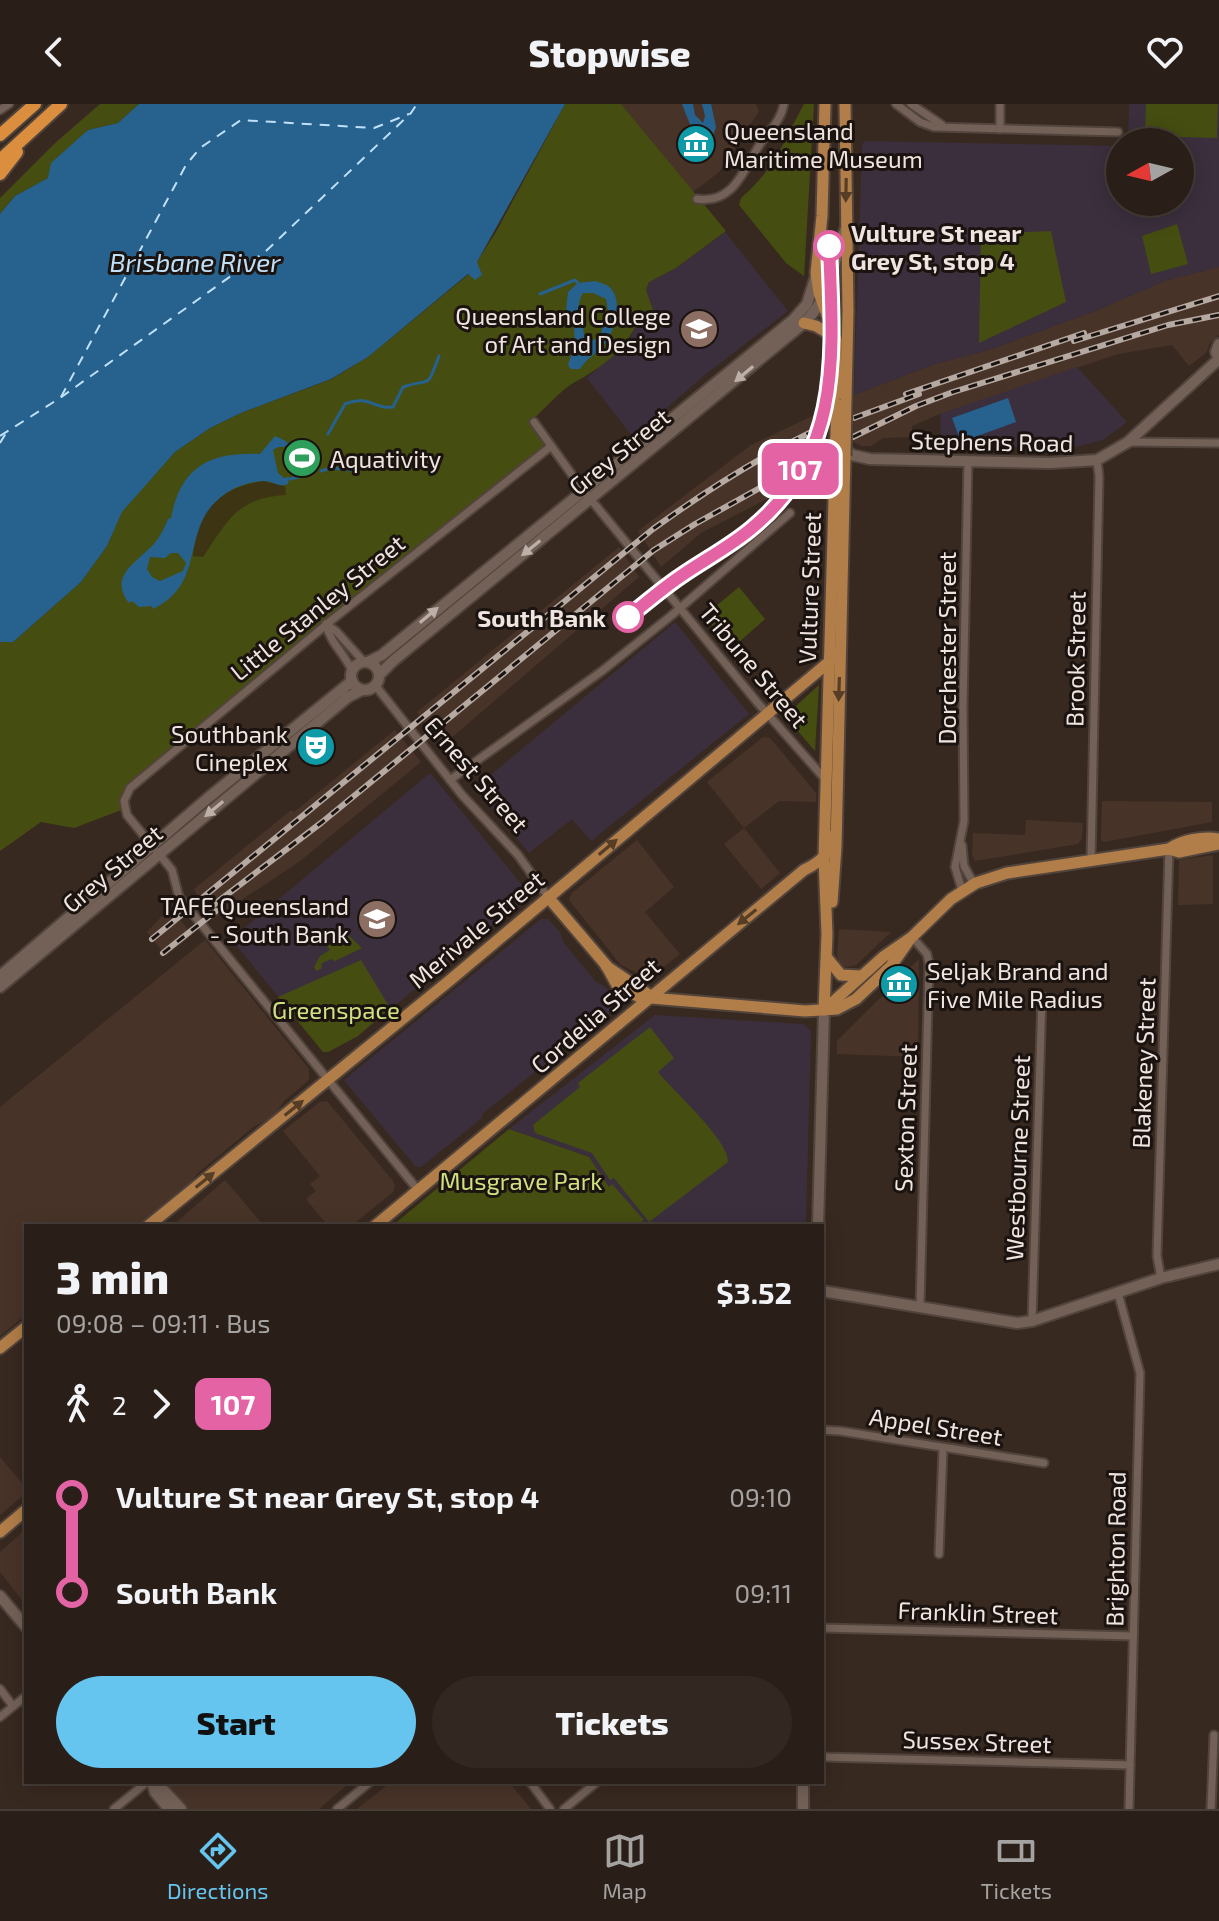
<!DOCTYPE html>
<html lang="en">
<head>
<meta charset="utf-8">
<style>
  :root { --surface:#2a1f18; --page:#322721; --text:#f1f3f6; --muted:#a5a2a2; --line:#463d37; --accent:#65c5ee }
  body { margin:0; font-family:"Exo 2",sans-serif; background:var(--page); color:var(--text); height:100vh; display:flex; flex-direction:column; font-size:30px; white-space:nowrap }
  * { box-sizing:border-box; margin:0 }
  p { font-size:26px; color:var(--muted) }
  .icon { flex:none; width:44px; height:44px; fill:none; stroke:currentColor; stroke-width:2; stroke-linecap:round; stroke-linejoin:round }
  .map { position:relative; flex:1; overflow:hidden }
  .drawer { position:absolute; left:24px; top:1120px; width:800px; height:560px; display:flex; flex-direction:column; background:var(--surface); border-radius:0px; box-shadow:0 4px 20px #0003,0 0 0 2px var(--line) }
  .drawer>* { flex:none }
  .badge { padding:0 16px; border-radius:12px; font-size:28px; line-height:52px }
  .needle { width:52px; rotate:262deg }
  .tools { position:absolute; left:1106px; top:24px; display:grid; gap:16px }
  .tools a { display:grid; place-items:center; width:88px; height:88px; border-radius:50%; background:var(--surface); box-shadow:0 4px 20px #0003,0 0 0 2px var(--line); font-size:40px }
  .map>.badge { position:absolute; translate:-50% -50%; box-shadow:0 0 0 4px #fff }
  .legs { display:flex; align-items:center; gap:12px; height:88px; padding:0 32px; font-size:26px }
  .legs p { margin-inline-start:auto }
  .headline { display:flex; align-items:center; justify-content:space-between; height:136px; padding:0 32px }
  h1 { font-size:44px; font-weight:800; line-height:60px }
  .primary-button { display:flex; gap:16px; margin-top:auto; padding:16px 32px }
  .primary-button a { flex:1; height:92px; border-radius:48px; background:var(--accent); color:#111; font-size:32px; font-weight:800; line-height:92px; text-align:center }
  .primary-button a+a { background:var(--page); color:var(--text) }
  ul { padding:0 32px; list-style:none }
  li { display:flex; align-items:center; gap:28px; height:96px; font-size:30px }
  li i { display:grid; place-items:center; width:12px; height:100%; margin:0 10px; background:currentColor }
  li i::after { content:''; width:20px; height:20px; margin:-10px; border:6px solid; border-radius:50%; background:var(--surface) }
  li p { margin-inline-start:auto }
  li:first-child i { background:linear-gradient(#0000 50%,currentColor 0) }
  li:last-child i { background:linear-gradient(currentColor 50%,#0000 0) }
  header { display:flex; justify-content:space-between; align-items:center; height:104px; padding:0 32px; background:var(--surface); font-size:36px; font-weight:800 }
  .tabs { display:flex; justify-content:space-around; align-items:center; height:112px; border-top:2px solid var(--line); background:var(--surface); font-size:22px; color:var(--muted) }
  .tabs a { display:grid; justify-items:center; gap:4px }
  .tabs .current { color:var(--accent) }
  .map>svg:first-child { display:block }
  .built { fill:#483328 }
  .education { fill:#3b2f3e }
  .green { fill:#454d11 }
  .sand { fill:#3c3413 }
  .water { fill:#26628d; fill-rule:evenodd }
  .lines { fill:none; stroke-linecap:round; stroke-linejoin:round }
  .stream { stroke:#26628d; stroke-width:3 }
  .ferry { stroke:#c0e0fa; stroke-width:2; stroke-dasharray:10 8; stroke-linecap:butt }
  .street-casing { stroke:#51443c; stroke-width:11 }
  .secondary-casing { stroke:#51443c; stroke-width:14 }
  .primary-casing { stroke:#51443c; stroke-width:15 }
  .highway-casing { stroke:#51443c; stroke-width:16 }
  .street { stroke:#736157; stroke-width:7 }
  .secondary { stroke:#736157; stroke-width:10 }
  .primary { stroke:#b17d48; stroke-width:11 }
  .highway { stroke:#db8f3e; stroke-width:12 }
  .rail-casing { stroke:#b5a9a2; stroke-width:6 }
  .rail { stroke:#1a130f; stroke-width:3; stroke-dasharray:9; stroke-linecap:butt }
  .primary-bridge-casing { stroke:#51443c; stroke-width:15; stroke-linecap:butt }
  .primary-bridge { stroke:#b17d48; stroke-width:11 }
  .oneway { fill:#563d26 }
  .oneway2 { fill:#bdb0a9 }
  .line-1-casing { stroke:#fff; stroke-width:18 }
  .line-1 { stroke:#e463a4; stroke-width:12 }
  .stop-1-dot { fill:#fff; stroke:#e463a4; stroke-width:4 }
  .labels { text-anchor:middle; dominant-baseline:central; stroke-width:6; stroke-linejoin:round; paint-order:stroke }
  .poi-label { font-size:24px; fill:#efe4df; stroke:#1a130f; text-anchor:start }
  .stop-label { font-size:24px; font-weight:bold; fill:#efe4df; stroke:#1a130f; text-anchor:start }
  .street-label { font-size:24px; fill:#efe4df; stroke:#1a130f }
  .park-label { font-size:24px; fill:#d1e180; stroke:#1a130f }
  .water-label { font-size:26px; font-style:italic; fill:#c0e0fa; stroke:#1a130f }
</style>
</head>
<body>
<header><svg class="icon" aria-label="back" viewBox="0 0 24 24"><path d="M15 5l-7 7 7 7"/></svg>Stopwise<svg class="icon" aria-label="heart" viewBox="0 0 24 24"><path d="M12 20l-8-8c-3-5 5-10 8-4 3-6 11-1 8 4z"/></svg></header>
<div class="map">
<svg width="1219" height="1705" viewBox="0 0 1219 1705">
  <rect width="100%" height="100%" fill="#382920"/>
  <g class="built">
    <path d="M621 0H756L759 7 719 68 693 88Z"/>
    <path d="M1219 163V231L1210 239 1206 249 1189 262 1172 241 1118 250 940 310 912 322V333L883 334 871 342H862L853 338 854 291 935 260 989 246 1095 207 1167 176Z"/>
    <path d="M823 307 821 367 701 429 661 463 638 427 751 341Z"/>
    <path d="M619 443 639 473 443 641 417 608Z"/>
    <path d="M395 626 421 658 300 757 213 815 195 793 197 790 194 785 291 706 294 708Z"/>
    <path d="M763 633 770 634 816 689V698L779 697 744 724 780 769 761 785 724 740 744 724 707 678Z"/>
    <path d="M1102 697 1212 698V718L1104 738 1101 736Z"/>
    <path d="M1026 716 1083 719 1082 734 1078 740 975 757 972 751 973 729 1025 731Z"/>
    <path d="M637 736 674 783 645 808 680 850 651 873 643 872 621 861 569 796 572 789Z"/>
    <path d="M1213 751V800L1178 801 1179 756Z"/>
    <path d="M168 806 172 811 175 809 192 831 166 852 147 828Z"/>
    <path d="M839 825 891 828 856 861 846 863 841 861 837 852Z"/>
    <path d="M205 836 309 965V976L284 997 273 1013 253 1023 198 1069 186 1085 141 1122H26V1211L0 1232V1003Z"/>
    <path d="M919 855 918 953 837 950V937Z"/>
    <path d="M327 997 393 1077 395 1082 393 1088 351 1122H328L306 1095 316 1087 310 1080 320 1072 283 1027 320 998Z"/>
    <path d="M225 1076 264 1122H172Z"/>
    <path d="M0 1353 26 1384V1389L0 1411Z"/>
    <path d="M26 1425V1501L0 1468V1448Z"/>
    <path d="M170 1678H351L319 1705H187L168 1683Z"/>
    <path d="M391 1678H509L531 1705H357Z"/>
  </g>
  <g class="education">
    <path d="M1129 0H1219V163L1167 176 1095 207 989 246 935 260 854 291 862 40 865 37 1120 42V98H1180V38H1128Z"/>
    <path d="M725 128 788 207 706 270 633 333 587 274 630 236 649 178 676 164Z"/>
    <path d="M1077 263 1127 318 1103 336 1075 343H941L940 310Z"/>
    <path d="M675 518 749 610 591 737 572 715 529 749 475 684Z"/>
    <path d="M430 669 527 787 524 795 358 932 328 948 323 947 231 835Z"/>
    <path d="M541 815H548L560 828 564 839 595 877 604 882 618 896 616 904 483 1009 481 1015 421 1063H416L344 976Z"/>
    <path d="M655 911 803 920 811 927 806 1117 800 1122H636L643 1116 612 1081 609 1083 589 1053 509 1025Z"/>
  </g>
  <g class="green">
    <path d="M100 0H139L118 19 88 26 48 74 15 92 0 110V94L54 40Z"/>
    <path d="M565 0H621L726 127 676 164 649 178 646 186 653 206 650 212 640 211C629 244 604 262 575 278 559 287 545 305 531 317L550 343 130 684 124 705 74 724 41 718 0 747V538H13L81 478 107 442 122 407 175 348 210 324 243 308 332 275 368 253 469 170 496 128Z"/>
    <path d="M804 0H814L804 172 786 159 739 101 741 94C776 64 783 38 804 0Z"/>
    <path d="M1146 0H1218L1217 34 1145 32Z"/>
    <path d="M1177 120 1188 160 1151 170 1142 132Z"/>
    <path d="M1051 127 1066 198 979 239 981 130Z"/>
    <path d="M739 483 765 515 731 545 704 512Z"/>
    <path d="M819 581 815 647 785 612Z"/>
    <path d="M345 828 362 844 335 857 331 855 322 859 321 865 316 867 314 863 320 852 330 846 327 842Z"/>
    <path d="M361 856 390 904 358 932 328 948H323L278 893Z"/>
    <path d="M650 923 674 954 658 968C674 988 729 1036 728 1058L649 1118 614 1074 610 1076 592 1049 535 1029 533 1021 580 983 578 979Z"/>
    <path d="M509 1025 589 1053 609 1083 612 1080 644 1116 636 1122H392Z"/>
  </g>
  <path class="sand" d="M263 377 285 382 286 391C237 394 228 416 203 453L193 452C198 406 216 385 263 377Z"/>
  <g class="water">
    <path d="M139 0H565L477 158 482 171 475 176 468 170 368 253 331 275 243 308 210 324 175 348 122 408 107 442 81 478 13 538H0V110L15 92 48 74 51 59 88 26 118 19Z"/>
    <path d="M682 0H693L695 11 703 19 705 12 702 0H711L716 23 711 38C693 35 688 15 682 0Z"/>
    <path d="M595 177C601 179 608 180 612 186 623 200 614 230 603 242 595 251 587 254 580 265H571L568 261 575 239 574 224 566 206 568 188 578 179ZM583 189H593L606 195 608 206 600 232 588 239 584 235C585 218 573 205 583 189Z"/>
    <path d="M1008 294 1016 318 961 338 952 314Z"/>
    <path d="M275 332 286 337 285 343H278L273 346 278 369 284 374 289 373 288 380C280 384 275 378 265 377 252 377 236 382 225 390 178 422 209 479 153 505L152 502 139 503 132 497 129 499C109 473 134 460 151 443 159 435 164 425 168 415L171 414C181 362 210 348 260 350ZM171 449H178L186 459 183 467 160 477 152 473 147 465 150 453 165 454Z"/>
  </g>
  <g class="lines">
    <g class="stream">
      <path d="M540 190 575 176 578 179"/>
      <path d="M328 330 345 300C370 290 374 306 393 303L403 283C432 273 426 287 439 252"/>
      <path d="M285 340H293"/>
      <path d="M321 367 331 364 351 366"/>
      <path d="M290 375 299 373"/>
    </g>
    <g class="ferry">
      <path d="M61 293 186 61 200 44 241 16 374 24 409 10"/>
      <path d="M0 332 60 294 266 147 411 9 417 0"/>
      <path d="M0 339 6 329"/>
    </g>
    <defs>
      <g id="street">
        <path d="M896 0 920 18 934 23 1118 28"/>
        <path d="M911 0 942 21"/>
        <path d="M1000 0V25"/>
        <path d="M0 6 9 0"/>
        <path d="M697 95C735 101 745 62 762 37 771 25 781 16 784 0"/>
        <path d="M534 318 583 386 757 598 825 675"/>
        <path d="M1129 338 1219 339"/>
        <path d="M326 520C330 539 345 550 352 567"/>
        <path d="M326 520 336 527 364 558"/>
        <path d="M375 581 462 691 518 751 548 793"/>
        <path d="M450 676 602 567 672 511 790 409"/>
        <path d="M962 741 964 762 974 780"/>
        <path d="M1091 756 1099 372 1097 356"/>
        <path d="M962 786 955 763 964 717 963 603 968 357"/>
        <path d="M912 833 927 850 929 860 920 1203"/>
        <path d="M418 1086 179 793 172 766 127 711 124 697 130 684 333 515 550 343"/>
        <path d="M1161 1174 1157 1152 1169 745"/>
        <path d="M1118 1189 1140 1269 1129 1705"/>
        <path d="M1032 1217 1042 892"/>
        <path d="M822 1326 840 1327 1044 1359"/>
        <path d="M939 1450 943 1344"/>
        <path d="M822 1524 1133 1532"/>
        <path d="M0 1585 13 1602"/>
        <path d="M0 1613 26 1592"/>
        <path d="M822 1653 1130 1661"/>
        <path d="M530 1678 550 1705"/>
        <path d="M114 1705 147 1678"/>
        <path d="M337 1705 370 1678"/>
        <path d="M564 1705 597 1678"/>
        <path d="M1211 1705 1214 1631"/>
      </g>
      <g id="secondary">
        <path d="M1219 240 1216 248 1219 255"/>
        <path d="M845 345 852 351 870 355 1050 359 1097 356 1128 338 1219 255"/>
        <path d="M368 558 382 551 793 216 807 200 816 172"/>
        <circle cx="365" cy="572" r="14"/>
        <path d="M379 571 393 557 804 219C835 188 830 164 845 126"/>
        <path d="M0 872 208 694 352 577"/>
        <path d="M0 883 348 593 362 586"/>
        <path d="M818 1122 824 906"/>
        <path d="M822 1187 1017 1219 1032 1217 1161 1174 1219 1160"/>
        <path d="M0 1492 26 1523"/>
        <path d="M152 1678 155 1688 169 1705"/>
        <path d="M156 1678 181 1705"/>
        <path d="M803 1705V1678"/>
      </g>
      <g id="primary">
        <path d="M825 0 822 112 816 169 819 189 836 236 837 300"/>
        <path d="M845 0 848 207 846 295"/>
        <path d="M804 219 816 222 835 233"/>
        <path d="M1169 745C1182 736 1204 732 1219 735"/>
        <path d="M548 793 606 861 617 881 639 893 805 907 837 905 856 895 891 862 910 835"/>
        <path d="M832 798 836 743 845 352"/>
        <path d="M827 854 841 871 861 872"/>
        <path d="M606 862 652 893"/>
        <path d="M824 906 827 830 824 754 835 358"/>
        <path d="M824 906 883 853 912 833 951 795 976 779 1007 769 1169 745 1179 748 1219 740"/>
        <path d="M148 1122 449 877 829 558"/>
        <path d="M375 1122 804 766C823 757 829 749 835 730"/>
        <path d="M0 1244 26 1223"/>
        <path d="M0 1428 26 1406"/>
      </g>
      <g id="highway">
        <path d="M0 31 35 0"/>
        <path d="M0 56 61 0"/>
        <path d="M0 70 17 48"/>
      </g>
    </defs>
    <use href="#street" class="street-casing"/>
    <use href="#secondary" class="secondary-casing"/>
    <use href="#primary" class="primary-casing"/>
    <use href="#highway" class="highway-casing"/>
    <use href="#street" class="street"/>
    <use href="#secondary" class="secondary"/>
    <use href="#primary" class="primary"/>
    <use href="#highway" class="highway"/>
    <defs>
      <g id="rail">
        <path d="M1074 237 1219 192"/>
        <path d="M906 290 1084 229"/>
        <path d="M854 314 919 290"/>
        <path d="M853 333 916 302 953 288 1168 221 1219 211"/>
        <path d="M203 809 321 719 654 446 695 420 821 350"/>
        <path d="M152 835 653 425C707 386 762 351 822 323"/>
        <path d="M163 849 216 807"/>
      </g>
    </defs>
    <use href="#rail" class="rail-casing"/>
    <use href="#rail" class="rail"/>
    <defs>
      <g id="primary-bridge">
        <path d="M845 352 846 295"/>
        <path d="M835 358 837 300"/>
      </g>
    </defs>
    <use href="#primary-bridge" class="primary-bridge-casing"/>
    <use href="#primary-bridge" class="primary-bridge"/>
  </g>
  <defs><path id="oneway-solid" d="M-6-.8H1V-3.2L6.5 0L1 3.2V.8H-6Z" transform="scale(2)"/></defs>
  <g class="oneway">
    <use href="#oneway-solid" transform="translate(846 86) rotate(91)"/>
    <use href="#oneway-solid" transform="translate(839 585) rotate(92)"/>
    <use href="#oneway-solid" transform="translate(608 743) rotate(-40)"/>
    <use href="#oneway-solid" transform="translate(747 813) rotate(141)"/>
    <use href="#oneway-solid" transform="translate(294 1004) rotate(-39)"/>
    <use href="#oneway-solid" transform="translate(205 1076) rotate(-39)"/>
  </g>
  <g class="oneway2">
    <use href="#oneway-solid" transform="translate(744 270) rotate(140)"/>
    <use href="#oneway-solid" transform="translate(531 444) rotate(141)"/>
    <use href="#oneway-solid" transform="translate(429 511) rotate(-40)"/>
    <use href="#oneway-solid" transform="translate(214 705) rotate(140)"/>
  </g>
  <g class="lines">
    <defs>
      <path id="line-1" d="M628 513C646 499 663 484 681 472 704 456 731 442 752 424 844 348 833 248 829 142"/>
    </defs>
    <use href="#line-1" class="line-1-casing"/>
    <use href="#line-1" class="line-1"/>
  </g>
  <defs>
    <symbol id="museum-disc" viewBox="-11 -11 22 22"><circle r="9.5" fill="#0f9aa8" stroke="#1a130f"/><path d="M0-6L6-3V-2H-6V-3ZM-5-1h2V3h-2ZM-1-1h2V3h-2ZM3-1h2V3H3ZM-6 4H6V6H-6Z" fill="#fff"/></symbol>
    <symbol id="university-disc" viewBox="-11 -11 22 22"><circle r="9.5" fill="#8d6e63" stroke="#1a130f"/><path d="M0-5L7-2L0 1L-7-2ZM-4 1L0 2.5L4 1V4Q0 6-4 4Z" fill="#fff"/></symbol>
    <symbol id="stadium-disc" viewBox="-11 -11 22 22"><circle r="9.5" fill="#2e9e5b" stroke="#1a130f"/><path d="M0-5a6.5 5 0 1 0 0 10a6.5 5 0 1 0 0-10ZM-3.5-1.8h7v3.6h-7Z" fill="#fff"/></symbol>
    <symbol id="theatre-disc" viewBox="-11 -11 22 22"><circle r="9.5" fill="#0f9aa8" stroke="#1a130f"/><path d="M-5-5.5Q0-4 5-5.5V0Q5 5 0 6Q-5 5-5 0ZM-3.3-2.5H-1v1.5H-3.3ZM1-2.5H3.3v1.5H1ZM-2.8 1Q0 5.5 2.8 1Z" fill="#fff"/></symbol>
  </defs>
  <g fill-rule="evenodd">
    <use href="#museum-disc" x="674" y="18" width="44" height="44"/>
    <use href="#university-disc" x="677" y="203" width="44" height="44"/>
    <use href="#stadium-disc" x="280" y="332" width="44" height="44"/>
    <use href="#theatre-disc" x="294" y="621" width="44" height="44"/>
    <use href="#university-disc" x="355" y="793" width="44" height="44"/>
    <use href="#museum-disc" x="877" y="858" width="44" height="44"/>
  </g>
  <g class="stop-1-dot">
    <circle cx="829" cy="142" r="14"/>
    <circle cx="628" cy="513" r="14"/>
  </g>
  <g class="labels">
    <g class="poi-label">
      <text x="724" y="26">Queensland<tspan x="724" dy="28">Maritime Museum</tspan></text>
      <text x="671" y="211" text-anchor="end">Queensland College<tspan x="671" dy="28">of Art and Design</tspan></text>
      <text x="330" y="354">Aquativity</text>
      <text x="288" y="629" text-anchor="end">Southbank<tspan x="288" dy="28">Cineplex</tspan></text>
      <text x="349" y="801" text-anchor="end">TAFE Queensland<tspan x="349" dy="28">- South Bank</tspan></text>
      <text x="927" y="866">Seljak Brand and<tspan x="927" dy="28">Five Mile Radius</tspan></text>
    </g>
    <g class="stop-label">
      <text x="851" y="128">Vulture St near<tspan x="851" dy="28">Grey St, stop 4</tspan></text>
      <text x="606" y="513" text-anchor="end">South Bank</text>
    </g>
    <g class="street-label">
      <text transform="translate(992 337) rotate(1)">Stephens Road</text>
      <text transform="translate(619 347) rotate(-39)">Grey Street</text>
      <text transform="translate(809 484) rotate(-88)">Vulture Street</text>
      <text transform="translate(317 503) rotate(-39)">Little Stanley Street</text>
      <text transform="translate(946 544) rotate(-90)">Dorchester Street</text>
      <text transform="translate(1075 555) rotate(-89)">Brook Street</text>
      <text transform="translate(754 561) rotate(50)">Tribune Street</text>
      <text transform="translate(477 670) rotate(49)">Ernest Street</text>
      <text transform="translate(112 764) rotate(-40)">Grey Street</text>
      <text transform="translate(476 825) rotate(-40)">Merivale Street</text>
      <text transform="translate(595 911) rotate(-41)">Cordelia Street</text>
      <text transform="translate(1143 959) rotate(-88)">Blakeney Street</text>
      <text transform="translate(905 1014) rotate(-88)">Sexton Street</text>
      <text transform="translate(1017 1054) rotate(-88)">Westbourne Street</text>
      <text transform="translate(936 1322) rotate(9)">Appel Street</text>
      <text transform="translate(1115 1445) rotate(-89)">Brighton Road</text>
      <text transform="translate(978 1508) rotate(2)">Franklin Street</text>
      <text transform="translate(977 1637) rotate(2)">Sussex Street</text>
    </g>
    <g class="park-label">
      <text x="336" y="905">Greenspace</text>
      <text x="521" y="1076">Musgrave Park</text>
    </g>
    <g class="water-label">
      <text x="195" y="157">Brisbane River</text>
    </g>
  </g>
</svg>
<div class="tools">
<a><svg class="needle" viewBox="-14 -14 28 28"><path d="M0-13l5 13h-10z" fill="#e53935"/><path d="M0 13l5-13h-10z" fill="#a5a2a2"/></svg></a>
</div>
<b class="badge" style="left:800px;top:365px;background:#e463a4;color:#fff">107</b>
<section class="drawer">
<div class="headline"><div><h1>3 min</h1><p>09:08 – 09:11 · Bus</p></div><b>$3.52</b></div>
<div class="legs"><svg class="icon" aria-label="walk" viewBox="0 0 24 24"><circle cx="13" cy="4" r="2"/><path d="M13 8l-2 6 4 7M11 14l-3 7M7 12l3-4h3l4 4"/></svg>2<svg class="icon" aria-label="forward" viewBox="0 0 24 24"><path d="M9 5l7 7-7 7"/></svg><b class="badge" style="background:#e463a4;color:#fff">107</b></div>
<ul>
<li><i style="color:#e463a4"></i><b>Vulture St near Grey St, stop 4</b><p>09:10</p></li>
<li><i style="color:#e463a4"></i><b>South Bank</b><p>09:11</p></li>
</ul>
<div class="primary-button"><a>Start</a><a>Tickets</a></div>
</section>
</div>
<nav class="tabs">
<a class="current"><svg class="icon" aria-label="directions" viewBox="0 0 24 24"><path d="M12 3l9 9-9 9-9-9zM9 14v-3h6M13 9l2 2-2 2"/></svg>Directions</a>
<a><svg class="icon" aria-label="map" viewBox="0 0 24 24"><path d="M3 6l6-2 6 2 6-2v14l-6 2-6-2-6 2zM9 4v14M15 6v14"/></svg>Map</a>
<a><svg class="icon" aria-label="tickets" viewBox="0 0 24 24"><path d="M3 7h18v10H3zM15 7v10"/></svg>Tickets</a>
</nav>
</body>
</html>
